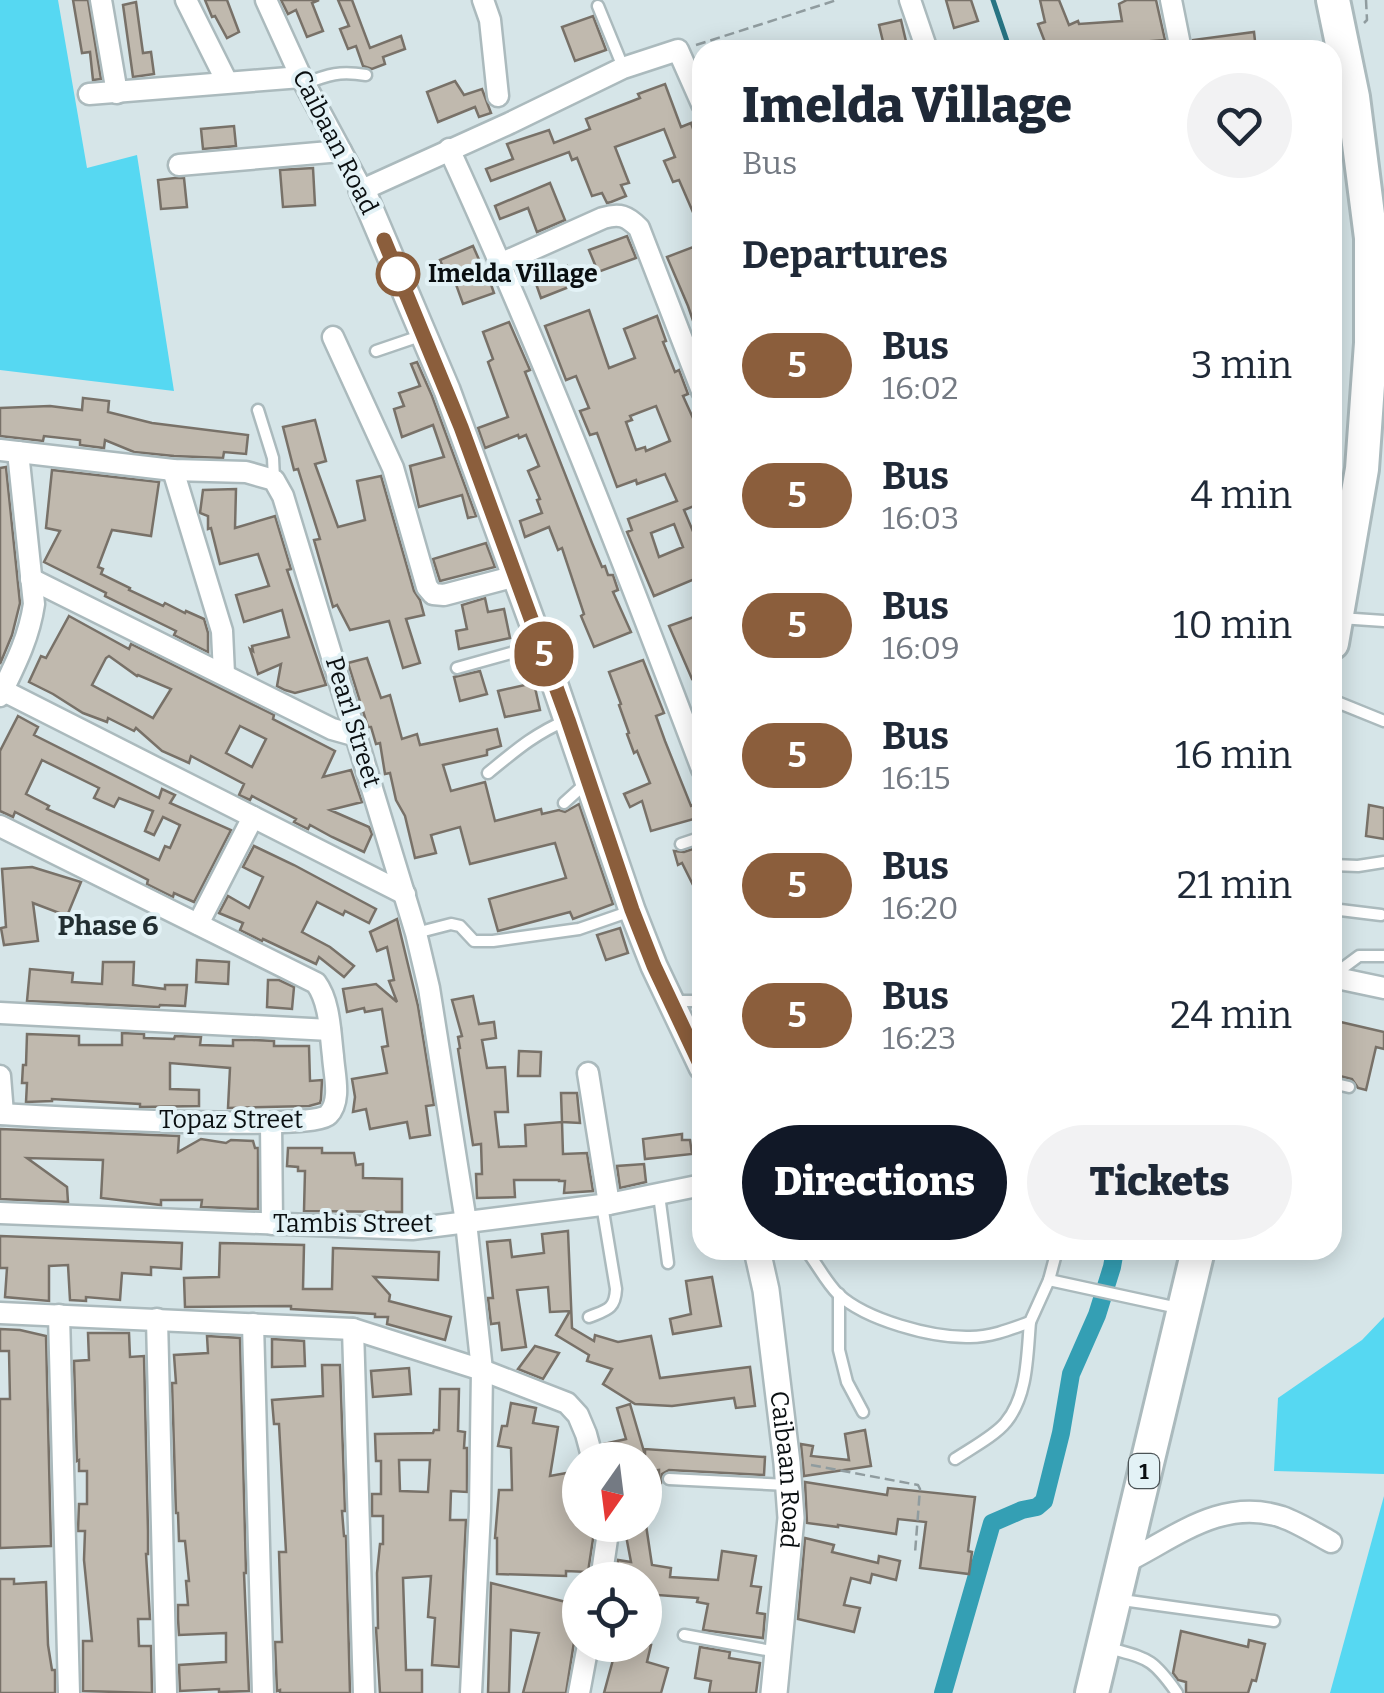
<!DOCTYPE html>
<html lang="en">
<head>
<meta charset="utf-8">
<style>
  :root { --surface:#fff; --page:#f2f2f3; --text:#1f2937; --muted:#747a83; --accent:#111827 }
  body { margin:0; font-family:Bitter,serif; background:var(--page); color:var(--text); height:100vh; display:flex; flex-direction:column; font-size:38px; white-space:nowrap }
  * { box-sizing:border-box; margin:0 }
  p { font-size:32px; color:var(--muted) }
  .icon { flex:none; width:55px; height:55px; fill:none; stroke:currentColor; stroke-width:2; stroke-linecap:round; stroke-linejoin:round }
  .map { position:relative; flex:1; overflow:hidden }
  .details { position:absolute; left:692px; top:40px; width:650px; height:1220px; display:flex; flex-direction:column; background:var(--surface); border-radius:30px; box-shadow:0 5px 25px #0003 }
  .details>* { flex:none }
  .badge { padding:0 20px; border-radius:32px; font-size:35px; line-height:65px }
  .needle { width:65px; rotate:194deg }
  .controls { position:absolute; left:562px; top:1442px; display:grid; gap:20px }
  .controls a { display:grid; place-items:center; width:100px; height:100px; border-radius:50%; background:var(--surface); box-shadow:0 5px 25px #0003; font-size:50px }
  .map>.badge { position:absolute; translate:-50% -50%; box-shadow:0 0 0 5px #fff }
  h2 { padding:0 50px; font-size:38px; line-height:90px }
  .round { display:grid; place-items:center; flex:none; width:105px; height:105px; border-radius:52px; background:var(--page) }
  .head { display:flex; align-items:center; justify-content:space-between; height:170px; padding:0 50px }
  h1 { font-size:48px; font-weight:800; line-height:75px }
  .cta { display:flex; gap:20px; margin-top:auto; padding:20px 50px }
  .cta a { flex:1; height:115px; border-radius:60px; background:var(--accent); color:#fff; font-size:40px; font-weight:800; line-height:115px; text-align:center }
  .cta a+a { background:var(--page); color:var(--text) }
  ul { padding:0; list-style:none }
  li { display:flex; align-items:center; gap:30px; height:130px; padding:0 50px }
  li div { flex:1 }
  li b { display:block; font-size:38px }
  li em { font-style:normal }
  li .badge { min-width:110px; font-weight:700; text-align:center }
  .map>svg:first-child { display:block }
  .green { fill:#56d8f2 }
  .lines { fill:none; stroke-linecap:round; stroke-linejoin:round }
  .stream { stroke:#277483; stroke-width:5 }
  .canal { stroke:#349fb4; stroke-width:18 }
  .building { fill:#c0b9ae; stroke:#787168; stroke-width:2.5; fill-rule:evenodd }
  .service-casing { stroke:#abbabd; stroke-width:15 }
  .minor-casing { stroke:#abbabd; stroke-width:25 }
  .tertiary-casing { stroke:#abbabd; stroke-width:30 }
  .trunk-casing { stroke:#abbabd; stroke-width:38 }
  .path { stroke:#909c9f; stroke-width:2.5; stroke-dasharray:10 5; stroke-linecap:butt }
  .service { stroke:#fff; stroke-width:10 }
  .minor { stroke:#fff; stroke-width:20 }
  .tertiary { stroke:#fff; stroke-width:25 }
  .trunk { stroke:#fff; stroke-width:32 }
  .line-casing { stroke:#fff; stroke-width:22 }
  .line { stroke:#8b5e3c; stroke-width:15 }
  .stop-dot { fill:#fff; stroke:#8b5e3c; stroke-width:5 }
  .labels { text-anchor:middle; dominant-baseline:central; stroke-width:8; stroke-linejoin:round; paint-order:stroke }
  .shield { fill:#e3f2f6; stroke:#4b5356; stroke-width:2.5 }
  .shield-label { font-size:22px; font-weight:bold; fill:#0a0f11 }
  .street-label { font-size:25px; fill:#0a0f11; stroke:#e3f2f6 }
  .stop-label { font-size:25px; font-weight:bold; fill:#0a0f11; stroke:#e3f2f6; text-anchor:start }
  .neighbourhood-label { font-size:28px; font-weight:bold; fill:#222e31; stroke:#e3f2f6 }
</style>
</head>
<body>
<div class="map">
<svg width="1384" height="1693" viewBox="0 0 1384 1693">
  <rect width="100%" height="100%" fill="#d6e5e8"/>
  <g class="green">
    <path d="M0 0H58L87 168 137 155 174 391 0 370Z"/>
    <path d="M1384 1317V1474L1274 1471 1278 1398 1362 1340Z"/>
    <path d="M1384 1496V1693H1330Z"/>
  </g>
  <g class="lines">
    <path class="stream" d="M993 0 1010 50"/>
    <path class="canal" d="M943 1693 992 1523 1022 1510 1037 1507 1044 1501 1061 1433 1071 1374 1097 1315 1112 1267 1115 1250"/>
  </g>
  <g class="building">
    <path d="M73 0H88L101 79 93 80 90 52 82 53Z"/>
    <path d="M205 0H227L239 32 227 38 215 16 212 17Z"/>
    <path d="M281 0H319L312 3 323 31 307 37 296 10 288 14Z"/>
    <path d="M338 0H352L370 48 401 36 405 49 383 57 385 64 372 69 363 66 356 46 348 49 340 29 349 26Z"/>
    <path d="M946 0H971L978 21 954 28Z"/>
    <path d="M1040 0H1059L1069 25 1078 21 1079 24 1122 21 1119 4 1127 0H1156L1165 40 1088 46 1090 50H1048L1038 24 1045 22Z"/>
    <path d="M136 2 143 53 151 52 154 74 133 77 123 5Z"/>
    <path d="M593 16 606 50 575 61 562 27Z"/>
    <path d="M901 20 908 50H885L879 25Z"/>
    <path d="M1254 32 1256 50H1194L1193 40Z"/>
    <path d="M455 81 464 95 482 89 491 113 479 117 475 107 438 122 427 92Z"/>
    <path d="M665 84 681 127 691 123 702 154V233L679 180 673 182 664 161 675 157 664 129 615 147 629 183 621 185 626 196 611 202 607 203 602 193 592 196 577 158 572 160 569 152 491 181 486 169 513 159 507 144 549 130 554 143 590 129 586 119 640 98 638 94Z"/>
    <path d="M234 126 236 146 203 149 201 129Z"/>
    <path d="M313 168 315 205 283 207 280 170Z"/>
    <path d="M175 178H184L187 207 161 209 158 180Z"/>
    <path d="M550 183 565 220 537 232 528 208 500 219 495 206Z"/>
    <path d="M627 236 636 258 598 272 589 250Z"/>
    <path d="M473 246 484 271 486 270 494 293 463 304 453 276 448 279 440 260Z"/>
    <path d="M693 247 702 271V341H700L688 306 667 257Z"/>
    <path d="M567 266 574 285 541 298 534 278Z"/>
    <path d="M589 310 609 368 635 358 624 329 657 316 666 341 663 342 675 372 679 370 688 394 683 396 702 438V503L684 510 697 541 702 539V576L654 596 627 532 632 530 628 519 677 501 665 474 637 484 636 480 617 487 597 433 590 435 580 411 589 408 576 376 566 380 545 326ZM656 406 670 441 646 451 645 447 636 450 626 422 632 420 630 416ZM674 524 683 547 659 557 651 533Z"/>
    <path d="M509 322 530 370 525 372 592 543 602 567 605 566 608 575H613L618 590 613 592 631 632 594 647 581 616 584 614 562 548 558 550 549 527 525 537 520 521 542 513 537 500 540 499 528 471 539 466 526 435 519 438 518 435 485 448 478 428 508 417 488 362 493 359 483 332Z"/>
    <path d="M417 362 432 396 476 516 468 518 462 495 419 507 410 466 444 457 433 425 402 437 394 409 404 406 399 393 420 386 411 364Z"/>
    <path d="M83 398 109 401 108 412 152 423 248 435 246 454 224 452 223 458 174 456 134 452 105 440 104 448 80 445V440L44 436 43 441 0 436V408L50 406 82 410Z"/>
    <path d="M315 420 326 461 315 464 338 527 365 520 357 481 381 476 414 591 420 600 424 615 406 619 420 663 403 668 389 621 350 630 337 605 333 607 314 540 320 539 298 469 294 470 283 427Z"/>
    <path d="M6 467 20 603 12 635 0 664V468Z"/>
    <path d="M52 470 159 482 151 536 112 530 98 567 103 569 101 574 130 588 129 590 163 606 165 603 185 613 186 611 204 619 208 633V652L174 635 176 631 105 596 106 593 44 562 60 531 46 528Z"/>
    <path d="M236 489 235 528 275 516 291 569 287 570 326 685 295 693 285 690 277 686 281 664 258 674 250 649 253 651 252 646 289 637 282 610 244 622 236 595 269 586 258 554 220 564 211 528 208 529V516L200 513 203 490Z"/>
    <path d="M486 543 495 567 440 581 433 559Z"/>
    <path d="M485 598 488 612 504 609 510 638 459 649 456 631 467 629 462 605Z"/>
    <path d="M702 614V676L692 679 669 626Z"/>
    <path d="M69 616 129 649 131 644 274 715 273 719 335 751 323 777 351 770 362 802 330 810 369 827 372 834 364 852 332 837 310 825 308 829 294 822 296 819 252 796 250 800 239 795 244 784 191 756 189 763 162 751 136 728 134 731 108 718 107 722 83 713 53 694 29 682 41 656 46 658ZM109 656 137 676 138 675 171 689 153 718 92 685 106 658ZM240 726 266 739 252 767 226 753Z"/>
    <path d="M367 658 381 698 390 695 402 739 417 734 420 745 497 729 501 746 487 750V755L443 765 451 791 485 782 495 821 541 809 542 814 559 810 565 812 579 804 613 904 573 919 570 912 498 931 489 899 566 878 555 843 470 864 460 827 431 835 436 853 415 858 405 816 396 800 390 773 385 774 380 743 376 744 371 727H368L348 663Z"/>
    <path d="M643 660 664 713 656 716 665 741 691 806 696 804 701 817 651 831 642 801 630 807 624 794 650 783 637 751 634 753 627 734 629 733 619 705 621 704 609 672Z"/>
    <path d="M480 671 487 694 460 701 454 677Z"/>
    <path d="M534 683 540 710 505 717 498 691Z"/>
    <path d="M18 716 38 727 34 735 159 798 162 789 175 795 170 803 231 830 194 902 174 893 173 897 147 884 148 880 15 812 13 817 0 811V751ZM42 760 99 788 94 798 114 807 119 798 153 811 145 831 154 835 163 817 180 825 170 848 165 846 159 860 47 809 49 806 26 794Z"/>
    <path d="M1369 805 1384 808V839L1366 836Z"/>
    <path d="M254 846 294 865 376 909 369 923 345 911 343 915 317 902 302 932 330 947 354 966 344 977 319 957 316 964 263 939 262 941 240 930 243 923 219 913 228 896 249 908 263 877 243 867Z"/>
    <path d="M702 846V903L682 863 678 865 674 851 684 852Z"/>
    <path d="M32 867 81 882 67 916 33 903 38 941 4 945 1 928 6 927 2 869Z"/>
    <path d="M397 919 418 1006 434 1105 426 1106 430 1135 410 1138 407 1122 370 1129 366 1109 353 1112 355 1097 352 1079 387 1073 382 1047 388 1046 382 1009 365 1012 364 1008 347 1012 343 989 376 984 397 1002 389 981 394 980 387 947 377 951 370 932Z"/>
    <path d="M620 928 628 953 606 960 597 935Z"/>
    <path d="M197 960 229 962 228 984 196 982Z"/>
    <path d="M103 962H134L133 985 165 989V985H187L185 1006 160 1005 159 1007 27 1001 30 969 73 973 72 982 102 984Z"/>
    <path d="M268 980H279L294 987 292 1009 267 1007Z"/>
    <path d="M473 996 479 1024 494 1022 496 1038 482 1040 487 1068 505 1067 508 1112H495L499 1147 526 1146 525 1125 562 1122 563 1154 587 1153 593 1191 564 1193 565 1181H559V1180H514L515 1197 477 1198 476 1174H482L481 1144 473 1145 458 1049 460 1048 458 1037 462 1036 452 1000Z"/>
    <path d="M1332 1020 1384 1032V1049L1376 1047 1366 1090 1358 1088 1352 1079 1332 1074Z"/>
    <path d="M122 1033 144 1034V1038L174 1039 175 1036 201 1037 200 1045 233 1046V1040H252L274 1041V1046H309L310 1081 322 1080 321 1099 320 1103 309 1106 228 1108 230 1068 170 1063V1089L199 1090V1106L140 1107V1104L52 1099V1101L26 1102 27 1083H22L23 1065H26L27 1034 79 1036V1045H122Z"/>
    <path d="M519 1051 541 1052 540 1076H518Z"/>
    <path d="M561 1093H577L580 1123 562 1122Z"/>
    <path d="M0 1129 179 1136 178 1152 201 1139 226 1143 231 1140 253 1141 255 1148H258V1209L201 1207 202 1200H161V1205L101 1198 103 1160 27 1158 67 1187 68 1202 0 1199Z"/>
    <path d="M682 1134V1140H690L692 1154 645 1159 643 1139Z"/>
    <path d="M288 1148H322V1153H354L356 1165 363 1164V1178L402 1179V1212L304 1211 305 1171H298V1167L287 1166Z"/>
    <path d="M644 1164 646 1182 620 1188 617 1166Z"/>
    <path d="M568 1231 572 1328 594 1341 595 1335 618 1342 651 1336 660 1378 750 1367 755 1406 736 1408 734 1398 672 1406 635 1404 603 1384 612 1369 587 1361 589 1355 556 1335 570 1311 550 1312 548 1287 517 1290 526 1347 502 1350 499 1323 491 1324 488 1298H493L487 1242 510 1240 512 1257 544 1253 542 1234Z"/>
    <path d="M0 1236 182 1243 181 1269 151 1267V1275L122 1273 120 1300 86 1297V1301L70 1300 68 1265 49 1266V1301L5 1297 7 1268H0Z"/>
    <path d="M220 1243 304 1245 303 1289H332L333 1248 439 1252 438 1280 374 1277 390 1295 389 1301 451 1317 445 1340 387 1324 388 1317H375V1314L291 1309V1306L185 1307 184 1278 219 1277Z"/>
    <path d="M712 1277 721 1326 673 1334 670 1319 691 1314 686 1281Z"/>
    <path d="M0 1329 20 1330 46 1336 51 1546 0 1548V1399H10L9 1351H0Z"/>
    <path d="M88 1333H129L130 1357 144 1356 148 1531V1554H146L150 1619H138L139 1646H151L152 1693 83 1691V1641H92L84 1560 85 1531H78L79 1504H87V1471H79V1460L77 1461 74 1361 89 1360Z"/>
    <path d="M207 1336 240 1338 246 1573H244L249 1691 219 1692V1689L180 1691 179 1665 226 1662V1633L179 1635 178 1619V1605H188L186 1581H189L185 1541H179L178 1513H176L172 1383H176L174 1355 208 1353Z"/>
    <path d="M272 1339 304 1341 305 1366 272 1367Z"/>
    <path d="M535 1346 559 1353 543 1379 518 1369Z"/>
    <path d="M322 1365H340L345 1511H342L344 1536H346L350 1693H280V1690L277 1691 275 1642H282L279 1552H286L279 1424H274L272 1400 323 1396Z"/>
    <path d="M409 1368 411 1394 373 1397 371 1371Z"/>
    <path d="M440 1389H459L458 1431 465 1432 464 1448H467V1492L451 1491 450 1520H466L459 1667 432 1665 435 1618 428 1617 431 1576 403 1578 406 1670H422V1693H380L376 1628H378L377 1573 380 1544H383V1516H372V1494H381V1461H376L375 1434 433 1433 434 1430H439ZM399 1460H430L428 1492 400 1491Z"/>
    <path d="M511 1403 536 1408 533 1423 558 1427 550 1476 572 1472 580 1512V1525H592L593 1539 588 1572 566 1571V1576L497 1574V1538H495L499 1490H512L511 1448 498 1446 502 1426H507Z"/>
    <path d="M630 1404 645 1455V1449L765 1457 764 1475 669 1470 662 1474 661 1483H659V1470L645 1472V1460H607L604 1444 626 1439 617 1408Z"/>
    <path d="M865 1430 871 1466 804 1476 801 1444 813 1446 811 1456 849 1460 845 1434Z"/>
    <path d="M805 1482 887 1495 888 1488 975 1497 968 1551 972 1552 969 1574 920 1568 926 1522 898 1519 896 1534 838 1525V1527L807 1523Z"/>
    <path d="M624 1525H646L652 1565 671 1568 670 1577 718 1580 722 1551 756 1556 751 1586 761 1587 757 1613 765 1614 763 1638 703 1630 708 1604 697 1602 698 1598 658 1595 649 1628 645 1627V1580H615L618 1560 631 1562Z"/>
    <path d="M805 1538 834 1545 832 1552 878 1563 879 1556 900 1561 896 1580 872 1574 870 1583 851 1578 844 1605 860 1608 854 1632 798 1619Z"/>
    <path d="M0 1579H14V1584L46 1582 48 1645 52 1670H55V1693H0Z"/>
    <path d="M491 1583 566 1602 565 1610 580 1614V1634L574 1642 566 1693H523L539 1633 511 1630 509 1693H488Z"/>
    <path d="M1181 1631 1248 1647 1249 1640 1265 1644 1256 1681 1252 1680 1248 1693H1186V1682L1178 1680 1173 1673Z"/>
    <path d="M617 1645H651L647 1662 668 1668 661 1693H604Z"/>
    <path d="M700 1647 730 1652 729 1658 760 1663 756 1693H709L711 1681 695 1678Z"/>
  </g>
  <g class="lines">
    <defs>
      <g id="service">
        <path d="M598 6 623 67"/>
        <path d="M304 84C329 74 340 71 366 75"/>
        <path d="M376 351 423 335"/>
        <path d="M258 410 273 458 274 479"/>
        <path d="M1340 618 1384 621"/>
        <path d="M457 668 540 645"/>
        <path d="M1332 700 1384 721"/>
        <path d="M488 773C515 751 534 734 567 720"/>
        <path d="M564 803 585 784"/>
        <path d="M681 844 702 837"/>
        <path d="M1332 865 1358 866 1384 862"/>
        <path d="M1332 909 1381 915"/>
        <path d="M416 933 451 924 460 926 474 941H493L579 929 631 911"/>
        <path d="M1332 976 1359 956H1384"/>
        <path d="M674 1001H702"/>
        <path d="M1332 1083 1349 1087"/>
        <path d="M659 1195 668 1263"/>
        <path d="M806 1250C817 1264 826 1282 838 1294 866 1320 932 1338 970 1337 991 1337 1011 1329 1030 1322L1049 1280 1057 1250"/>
        <path d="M1049 1280 1178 1308"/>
        <path d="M839 1294V1350L847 1382 863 1412"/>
        <path d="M589 1317C606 1310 615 1310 616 1289L602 1205"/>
        <path d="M955 1459C970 1449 996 1435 1006 1422 1028 1395 1027 1355 1030 1322"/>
        <path d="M669 1479 787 1485"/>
        <path d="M1122 1600 1274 1621"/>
        <path d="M684 1635 777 1652"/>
        <path d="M1106 1647C1147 1659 1151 1656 1177 1693"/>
      </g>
      <g id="minor">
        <path d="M101 0 117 93"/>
        <path d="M186 0 227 82"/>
        <path d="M266 0 301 77 362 190 510 123 623 68 678 50 702 104"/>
        <path d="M483 0 490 20 498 96"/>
        <path d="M910 0 927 50"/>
        <path d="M1171 0 1181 50"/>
        <path d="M89 94 301 77"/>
        <path d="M449 149C542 352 623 560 702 769"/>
        <path d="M179 165 341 151"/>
        <path d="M502 263 603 218C620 213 627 216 639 228L702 391"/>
        <path d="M333 337 393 468 427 587 433 594 444 595 516 576"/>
        <path d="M0 450 173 470 246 472 274 480 283 496 416 933 429 988 466 1222 482 1370 480 1511 471 1693"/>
        <path d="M173 470 222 631 224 674"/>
        <path d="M31 579 332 729 357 736"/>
        <path d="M0 689 405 894"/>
        <path d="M0 696C15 665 29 638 34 604L18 452"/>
        <path d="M0 826 316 983C330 1002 330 1032 333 1056 334 1074 342 1101 328 1115 312 1132 40 1116 0 1114"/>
        <path d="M198 924 253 817"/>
        <path d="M1332 977 1384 988"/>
        <path d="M0 1013 330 1030"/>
        <path d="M588 1073 609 1204"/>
        <path d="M0 1076 3 1114"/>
        <path d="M271 1123 272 1224"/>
        <path d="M0 1213 412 1229 609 1204 702 1185"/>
        <path d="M0 1313 353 1329 482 1370 567 1403 578 1415 586 1434 593 1460"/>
        <path d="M59 1315 69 1693"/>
        <path d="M157 1319 166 1693"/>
        <path d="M253 1324 263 1693"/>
        <path d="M353 1329 364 1693"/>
        <path d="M1122 1564C1175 1538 1221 1497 1282 1517 1299 1523 1316 1534 1331 1542"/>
        <path d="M601 1580 607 1539 605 1525"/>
        <path d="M579 1693 588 1645"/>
      </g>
      <g id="tertiary">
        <path d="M362 190 447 390 554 682 632 910 654 966 702 1067"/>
        <path id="s1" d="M757 1250 766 1290 787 1463 791 1518 774 1693"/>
      </g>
      <g id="trunk">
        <path d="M1332 643 1362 469 1371 343V238L1353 97 1333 0"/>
        <path d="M1092 1693 1198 1250"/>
      </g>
    </defs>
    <use href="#service" class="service-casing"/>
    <use href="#minor" class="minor-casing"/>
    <use href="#tertiary" class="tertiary-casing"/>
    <use href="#trunk" class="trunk-casing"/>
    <g class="path">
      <path d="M1364 23 1367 20 1366 0"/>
      <path d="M696 45 837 0"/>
      <path d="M811 1465 918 1485 920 1489 915 1553"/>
    </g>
    <use href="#service" class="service"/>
    <use href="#minor" class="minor"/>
    <use href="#tertiary" class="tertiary"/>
    <use href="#trunk" class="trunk"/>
  </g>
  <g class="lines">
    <defs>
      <path id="line" d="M384 240 461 427 568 720 632 910 654 966 702 1068"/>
    </defs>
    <use href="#line" class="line-casing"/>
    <use href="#line" class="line"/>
  </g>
  <circle class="stop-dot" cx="398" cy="274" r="20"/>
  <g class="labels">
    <rect class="shield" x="1129" y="1454" width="30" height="34" rx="8"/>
    <g class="shield-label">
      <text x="1144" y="1471">1</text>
    </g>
    <g class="street-label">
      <text transform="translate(335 142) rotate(63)">Caibaan Road</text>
      <text transform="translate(353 722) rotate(73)">Pearl Street</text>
      <text x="231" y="1120">Topaz Street</text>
      <text x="353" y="1224">Tambis Street</text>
      <text stroke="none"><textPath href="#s1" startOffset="222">Caibaan Road</textPath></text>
    </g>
    <g class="stop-label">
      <text x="428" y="274">Imelda Village</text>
    </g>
    <g class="neighbourhood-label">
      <text x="108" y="925">Phase 6</text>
    </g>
  </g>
</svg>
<div class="controls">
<a><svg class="needle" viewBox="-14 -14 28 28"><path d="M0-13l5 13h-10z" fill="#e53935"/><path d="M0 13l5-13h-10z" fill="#747a83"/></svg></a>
<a><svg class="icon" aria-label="locate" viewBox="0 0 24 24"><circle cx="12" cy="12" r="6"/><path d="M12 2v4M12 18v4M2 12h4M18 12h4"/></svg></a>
</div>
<b class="badge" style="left:544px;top:654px;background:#8b5e3c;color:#fff">5</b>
<section class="details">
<div class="head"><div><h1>Imelda Village</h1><p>Bus</p></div><a class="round"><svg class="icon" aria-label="heart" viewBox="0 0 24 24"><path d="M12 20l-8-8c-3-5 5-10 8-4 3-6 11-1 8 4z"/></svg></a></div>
<h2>Departures</h2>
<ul>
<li><span class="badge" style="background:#8b5e3c;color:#fff">5</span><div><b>Bus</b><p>16:02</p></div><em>3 min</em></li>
<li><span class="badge" style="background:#8b5e3c;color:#fff">5</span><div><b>Bus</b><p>16:03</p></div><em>4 min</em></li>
<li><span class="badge" style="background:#8b5e3c;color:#fff">5</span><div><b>Bus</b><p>16:09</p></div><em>10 min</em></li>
<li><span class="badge" style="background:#8b5e3c;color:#fff">5</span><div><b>Bus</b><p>16:15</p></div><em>16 min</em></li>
<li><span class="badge" style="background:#8b5e3c;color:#fff">5</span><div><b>Bus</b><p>16:20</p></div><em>21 min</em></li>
<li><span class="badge" style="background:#8b5e3c;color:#fff">5</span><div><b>Bus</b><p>16:23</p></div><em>24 min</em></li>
</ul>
<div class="cta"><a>Directions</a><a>Tickets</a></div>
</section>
</div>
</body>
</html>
